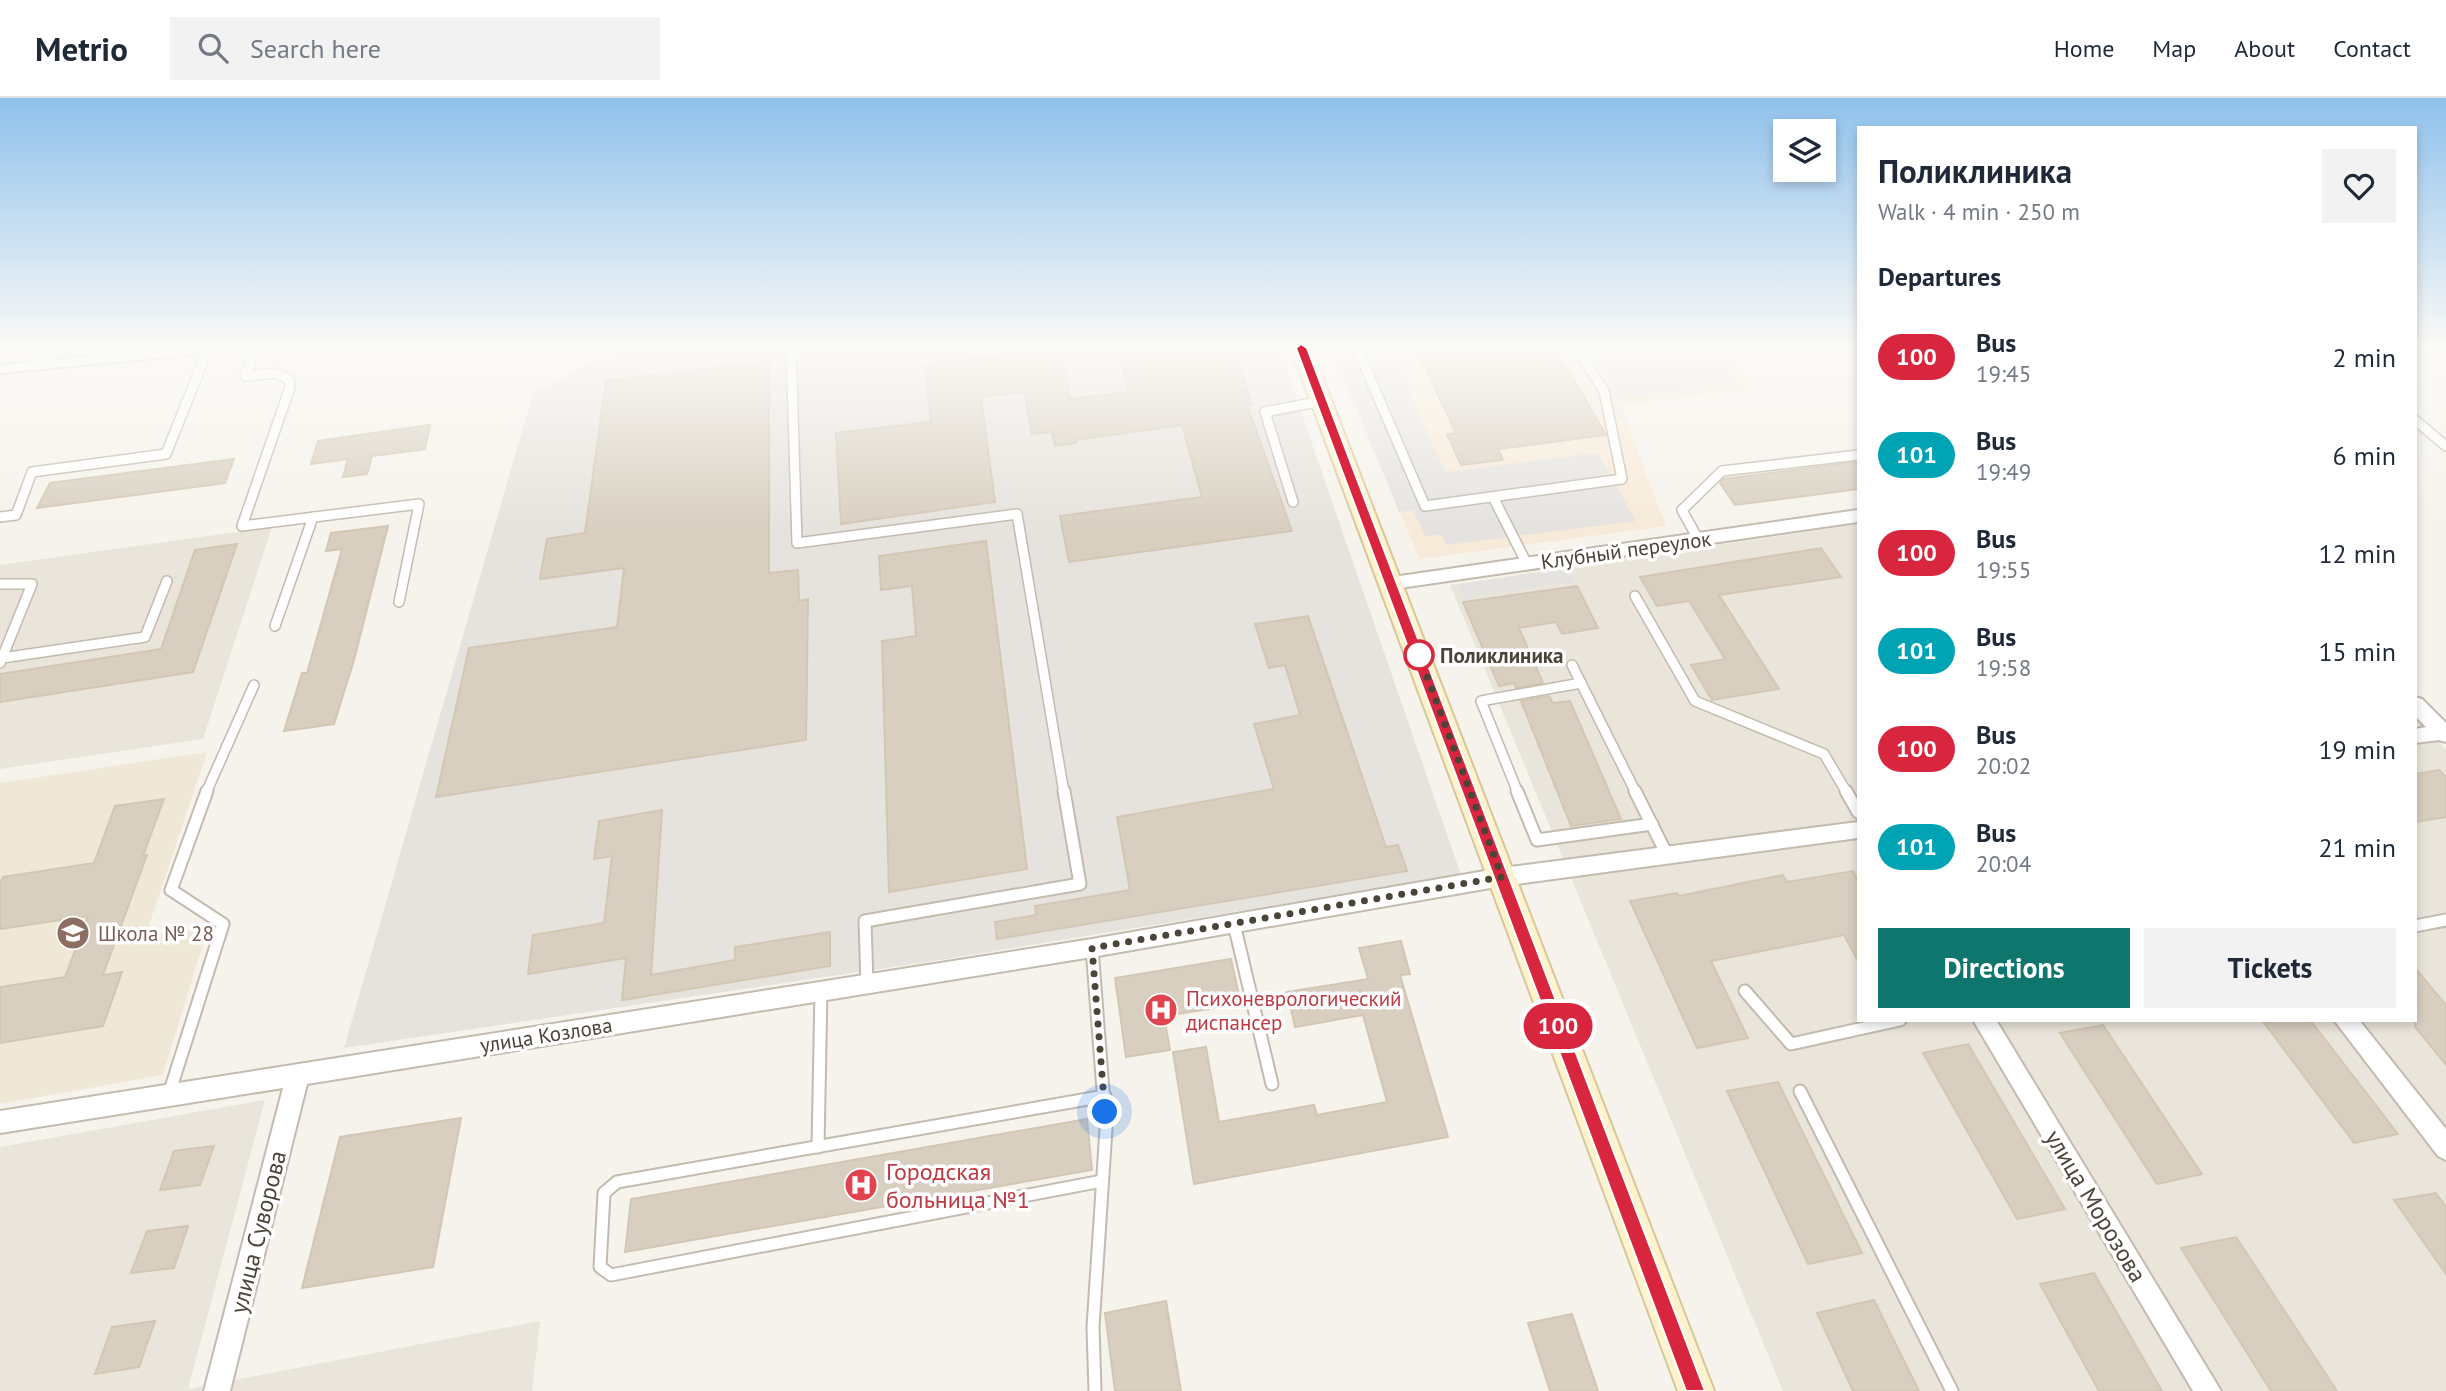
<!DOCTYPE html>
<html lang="en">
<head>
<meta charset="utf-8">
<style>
  :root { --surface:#fff; --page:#f2f2f3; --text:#1f2937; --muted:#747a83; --line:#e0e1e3; --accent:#0f766e }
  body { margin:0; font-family:"PT Sans",sans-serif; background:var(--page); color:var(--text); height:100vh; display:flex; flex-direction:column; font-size:26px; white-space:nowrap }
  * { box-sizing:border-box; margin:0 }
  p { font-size:23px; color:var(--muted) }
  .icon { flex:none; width:38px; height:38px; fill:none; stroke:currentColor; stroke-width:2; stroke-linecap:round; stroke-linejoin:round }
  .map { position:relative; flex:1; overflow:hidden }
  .drawer { position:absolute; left:1857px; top:28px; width:560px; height:896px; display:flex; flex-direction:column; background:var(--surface); border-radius:0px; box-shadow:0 4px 10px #0003 }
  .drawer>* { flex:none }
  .badge { padding:0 14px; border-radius:23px; font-size:24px; line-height:46px }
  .controls { position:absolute; left:1773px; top:21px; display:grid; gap:14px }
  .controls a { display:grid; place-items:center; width:63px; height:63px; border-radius:0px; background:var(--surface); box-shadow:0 4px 10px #0003; font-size:35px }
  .you { position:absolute; width:35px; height:35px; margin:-18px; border:5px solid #fff; border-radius:50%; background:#1a73e8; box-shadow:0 0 0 10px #1a73e833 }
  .map>.badge { position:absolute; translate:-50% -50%; box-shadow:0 0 0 4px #fff }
  h2 { padding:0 21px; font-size:26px; line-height:63px }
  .round { display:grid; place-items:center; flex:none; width:74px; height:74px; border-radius:0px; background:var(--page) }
  .headline { display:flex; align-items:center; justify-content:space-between; height:119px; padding:0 21px }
  h1 { font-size:33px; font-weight:700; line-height:52px }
  .button { display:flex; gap:14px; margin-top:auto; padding:14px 21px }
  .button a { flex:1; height:80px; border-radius:0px; background:var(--accent); color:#fff; font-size:28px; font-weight:700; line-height:80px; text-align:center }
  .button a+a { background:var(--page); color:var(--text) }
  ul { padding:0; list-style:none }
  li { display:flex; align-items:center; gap:21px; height:98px; padding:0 21px }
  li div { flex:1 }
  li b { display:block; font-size:26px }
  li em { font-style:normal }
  li .badge { min-width:77px; font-weight:700; text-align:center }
  header { display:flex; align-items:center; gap:42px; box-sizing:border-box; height:98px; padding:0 35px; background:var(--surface); border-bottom:2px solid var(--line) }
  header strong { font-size:33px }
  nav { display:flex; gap:38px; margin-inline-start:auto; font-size:24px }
  .search { width:490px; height:63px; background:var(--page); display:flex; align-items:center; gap:18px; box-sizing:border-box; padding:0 24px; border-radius:0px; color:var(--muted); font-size:26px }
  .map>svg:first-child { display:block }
  .residential { fill:#eae5da }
  .commercial { fill:#f7ead8 }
  .industrial { fill:#e6e2dd }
  .education { fill:#efe8d6 }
  .parking { fill:#e5e3e0 }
  .building { fill:#d8cfc1; stroke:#d3c7b4; stroke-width:2 }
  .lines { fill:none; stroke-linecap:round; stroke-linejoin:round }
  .lane-far1-casing { stroke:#c2bbae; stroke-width:12 }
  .lane-casing { stroke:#c2bbae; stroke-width:15 }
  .street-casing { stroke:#c2bbae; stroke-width:4 }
  .secondary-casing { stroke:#d6c79b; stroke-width:4 }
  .lane-far1 { stroke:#fff; stroke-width:9 }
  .lane { stroke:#fff; stroke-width:11 }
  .street { fill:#fff; fill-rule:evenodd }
  .secondary { fill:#fff3cd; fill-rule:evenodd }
  .line { fill:#d7263d; stroke:#fff; stroke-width:2 }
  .walk { stroke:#4b4439; stroke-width:7; stroke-dasharray:0 12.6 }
  .stop-dot { fill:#fff; stroke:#d7263d; stroke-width:3.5 }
  .labels { text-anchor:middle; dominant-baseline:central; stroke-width:7; stroke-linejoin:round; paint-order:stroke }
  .street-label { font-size:21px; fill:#4b4439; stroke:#fff }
  .stop-label { font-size:21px; font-weight:bold; fill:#4b4439; stroke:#fff; text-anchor:start }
  .education-label { font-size:21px; fill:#785e54; stroke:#fff; text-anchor:start }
  .health-label { font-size:21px; fill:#be3a42; stroke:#fff; text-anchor:start }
  .near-health-label { font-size:24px; fill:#be3a42; stroke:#fff; text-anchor:start }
  .near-street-label { font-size:24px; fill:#4b4439; stroke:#fff }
</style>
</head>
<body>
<header>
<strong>Metrio</strong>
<div class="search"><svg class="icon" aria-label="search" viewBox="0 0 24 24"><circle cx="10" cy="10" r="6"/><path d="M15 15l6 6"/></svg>Search here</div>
<nav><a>Home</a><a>Map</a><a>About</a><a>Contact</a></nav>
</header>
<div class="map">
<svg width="2446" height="1293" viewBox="0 0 2446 1293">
  <rect width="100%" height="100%" fill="#f6f3ec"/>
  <g class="residential">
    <path d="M1858 426V922H2415V620L2446 652V1293H1783L1450 487Z"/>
    <path d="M272 429 203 641 0 671V467Z"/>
    <path d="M265 1002 188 1291 540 1223 532 1293H0V1049Z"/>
  </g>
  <path class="commercial" d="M1329 250H1723L1755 290 1621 308 1666 428 1420 461Z"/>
  <path class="industrial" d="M619 250H1279L1461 777 934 863 344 950 533 295Z"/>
  <path class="education" d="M207 654 145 839 208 829 163 977 0 1006V685Z"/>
  <g class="parking">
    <path d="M1333 250H1389L1445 374 1598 355 1636 423 1447 447 1442 437 1425 438 1413 412 1399 414Z"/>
    <path d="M1589 250H1710L1738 285 1622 301Z"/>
    <path d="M1568 471 1574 484 1463 500 1457 487Z"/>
  </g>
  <g class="building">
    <path d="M1135 250H1233L1252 306 1247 307 1292 433 1069 464 1060 418 1202 399 1182 327 1075 342 1076 345 1055 348 1052 334 1032 336 1024 294 981 299 995 404 841 426 836 335 931 324 925 266 1059 251 1070 301 1128 294 1118 252Z"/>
    <path d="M1416 250H1555L1606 337 1498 351 1503 362 1461 367 1447 336 1456 335Z"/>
    <path d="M769 263V475L798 472 799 503 808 501 806 642 436 699 469 550 617 529 624 470 540 481 547 441 585 435 606 283Z"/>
    <path d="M430 327 425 351 372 358 367 376 343 379 348 361 311 366 318 343Z"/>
    <path d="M234 361 225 385 37 410 50 385Z"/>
    <path d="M1858 364V391L1735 407 1720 385 1723 381Z"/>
    <path d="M388 428 354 562 334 626 284 633 302 575H307L342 451 326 453 331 435Z"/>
    <path d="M986 443 1027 771 889 794 882 543 916 538 912 488 881 492 879 458Z"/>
    <path d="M237 446 193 574 0 604V576L161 551 195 452Z"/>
    <path d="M1821 450 1841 479 1719 497 1779 591 1712 602 1691 567 1725 561 1689 503 1657 508 1640 479Z"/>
    <path d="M1577 488 1598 530 1562 536 1556 524 1519 530 1543 585 1516 590 1514 585 1499 588 1463 504Z"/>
    <path d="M1308 518 1386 749 1398 747 1407 773 997 841 995 824 1036 817 1035 808 1130 792 1117 719 1274 691 1254 626 1300 617 1285 567 1269 570 1255 526Z"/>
    <path d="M1549 598 1553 605 1570 603 1621 721 1571 728 1521 603Z"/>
    <path d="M2439 672 2446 679V719L2415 724V676Z"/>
    <path d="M164 701 143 758 147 757 103 877 122 874 103 928 0 945V889L65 879 88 818 0 831V785L3 779 94 765 115 708Z"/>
    <path d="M662 712 651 877 735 862V849L830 834V868L622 902 626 860 528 876 533 837 604 825 612 758 594 761 599 723Z"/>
    <path d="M1853 773 1858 783V863L1844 837 1711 863 1748 940 1697 950 1630 803 1677 795 1679 798 1783 777 1787 784Z"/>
    <path d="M1401 843 1410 876 1400 877 1448 1039 1194 1086 1173 954 1206 949 1219 1024 1314 1007 1317 1017 1387 1004 1363 917 1295 929 1287 894 1368 881 1359 850Z"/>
    <path d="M1231 861 1241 906 1164 918 1170 952 1126 959 1115 880Z"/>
    <path d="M2415 870 2446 907V967L2415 929Z"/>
    <path d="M2262 922H2310L2398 1036 2354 1045Z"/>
    <path d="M2103 927 2202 1076 2157 1086 2060 935Z"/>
    <path d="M1968 946 2065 1111 2017 1121 1923 955Z"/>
    <path d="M1778 984 1862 1155 1808 1166 1727 993Z"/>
    <path d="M461 1020 433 1169 302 1190 340 1039Z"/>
    <path d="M1087 1021 1092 1072 625 1154 631 1101Z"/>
    <path d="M214 1048 200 1087 160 1092 174 1053Z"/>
    <path d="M2436 1095 2446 1109V1176L2394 1102Z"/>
    <path d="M188 1128 174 1170 131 1175 147 1133Z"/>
    <path d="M2236 1139 2337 1293H2271L2181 1150Z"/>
    <path d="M2094 1175 2162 1293H2099L2040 1186Z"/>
    <path d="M1874 1202 1919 1293H1853L1817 1215Z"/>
    <path d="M1166 1203 1181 1293H1115L1105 1215Z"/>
    <path d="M1572 1216 1598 1293H1550L1528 1225Z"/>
    <path d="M155 1223 139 1269 95 1276 112 1229Z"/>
  </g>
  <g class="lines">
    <defs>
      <g id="lane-far1">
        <path d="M256 250 245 278 275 275 289 281 290 289 242 428 419 406 399 504"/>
        <path d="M791 250 797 445 1017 416 1064 695"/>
        <path d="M1357 250 1425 408 1622 381 1604 293 1576 250"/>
        <path d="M32 268 65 250"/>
        <path d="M2415 322 2446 348"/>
        <path d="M1493 399 1527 466"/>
        <path d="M1293 404 1265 314 1322 303"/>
        <path d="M0 419 16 417 32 374 166 356 208 251"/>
        <path d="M1698 441 1682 412 1722 373 1858 357"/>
        <path d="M0 486H32L0 565"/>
        <path d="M1635 498 1695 603 1824 656 1847 695"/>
        <path d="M275 528 313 419"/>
        <path d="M2 560 145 539 167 483"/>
        <path d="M1572 567 1636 695"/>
        <path d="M206 695 254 587"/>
        <path d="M1518 695 1481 603 1581 585"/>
      </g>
      <g id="lane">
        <path d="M1517 693 1537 742 1652 726"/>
        <path d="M1635 693 1667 757"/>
        <path d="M1846 693 1858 714"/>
        <path d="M1234 826 1272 986"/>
        <path d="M2415 828 2446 822"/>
        <path d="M1092 850 1106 1031 1093 1229 1095 1293"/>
        <path d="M867 886 865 823 1080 786 1064 693"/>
        <path d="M1745 893 1791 946 1900 922"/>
        <path d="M1800 993 1952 1293"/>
        <path d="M169 996 223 826 171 792 207 693"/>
        <path d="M818 1049 821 893"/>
        <path d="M1102 1083 611 1177 600 1169 604 1095 617 1084 1105 998"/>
      </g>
      <g id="street">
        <path d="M178 250H226L219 254 0 275V267Z"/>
        <path d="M1858 412V424L1393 491 1384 485 1393 479Z"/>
        <path d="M2415 599 2422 601 2446 625V644L2439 642 2415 645V631L2426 629 2415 618Z"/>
        <path d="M1858 724V740L1502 788 1092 859 307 986 230 1293H204L283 990 0 1035V1013L1092 841 1502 770Z"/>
        <path d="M1973 922H1996L2221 1293H2193Z"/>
        <path d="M2334 922H2359L2446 1031V1062L2438 1058Z"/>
      </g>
      <path id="secondary" d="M1291 250H1311L1714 1293H1678Z"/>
    </defs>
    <use href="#lane-far1" class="lane-far1-casing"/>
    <use href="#lane" class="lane-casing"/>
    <use href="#street" class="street-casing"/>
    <use href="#secondary" class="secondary-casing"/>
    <use href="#lane-far1" class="lane-far1"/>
    <use href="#lane" class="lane"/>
    <use href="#street" class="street"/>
    <use href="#secondary" class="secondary"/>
  </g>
  <linearGradient id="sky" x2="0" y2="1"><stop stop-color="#8fc1ec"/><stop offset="0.58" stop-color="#fbfaf6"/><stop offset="1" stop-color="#fbfaf6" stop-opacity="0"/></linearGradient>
  <rect width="2446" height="431" fill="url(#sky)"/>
  <path class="line" d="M1301 246 1307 250 1705 1293H1686L1296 250Z"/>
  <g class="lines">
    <path class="walk" d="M1105 1014 1092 850 1502 779 1419 557"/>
  </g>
  <defs>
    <symbol id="school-disc" viewBox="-11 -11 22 22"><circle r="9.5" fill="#8d6e63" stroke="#fff"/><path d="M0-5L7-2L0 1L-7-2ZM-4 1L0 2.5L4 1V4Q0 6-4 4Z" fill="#fff"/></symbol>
    <symbol id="hospital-disc" viewBox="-11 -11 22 22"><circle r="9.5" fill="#e0444e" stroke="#fff"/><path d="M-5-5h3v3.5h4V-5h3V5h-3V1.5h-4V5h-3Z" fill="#fff"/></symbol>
  </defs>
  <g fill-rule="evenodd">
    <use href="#school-disc" x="54" y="816" width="38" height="38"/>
    <use href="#hospital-disc" x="1142" y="893" width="38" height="38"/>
    <use href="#hospital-disc" x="842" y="1068" width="38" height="38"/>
  </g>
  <circle class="stop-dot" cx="1419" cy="557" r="14"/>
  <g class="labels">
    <g class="street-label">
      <text transform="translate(1626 452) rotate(-8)">Клубный переулок</text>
      <text transform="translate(546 937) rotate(-9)">улица Козлова</text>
    </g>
    <g class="stop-label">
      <text x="1440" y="557">Поликлиника</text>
    </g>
    <g class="education-label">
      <text x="98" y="835">Школа № 28</text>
    </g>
    <g class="health-label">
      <text x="1186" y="900">Психоневрологический<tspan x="1186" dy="24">диспансер</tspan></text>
    </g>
    <g class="near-health-label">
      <text x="886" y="1073">Городская<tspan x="886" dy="28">больница №1</tspan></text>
    </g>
    <g class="near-street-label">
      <text transform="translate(2096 1108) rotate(59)">улица Морозова</text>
      <text transform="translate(258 1134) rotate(-76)">улица Суворова</text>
    </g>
  </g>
</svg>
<div class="controls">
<a><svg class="icon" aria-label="layers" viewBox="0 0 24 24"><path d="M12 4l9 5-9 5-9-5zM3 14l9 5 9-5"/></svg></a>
</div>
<div class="you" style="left:1105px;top:1014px"></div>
<b class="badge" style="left:1558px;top:928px;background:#d7263d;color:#fff">100</b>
<section class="drawer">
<div class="headline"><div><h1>Поликлиника</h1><p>Walk · 4 min · 250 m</p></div><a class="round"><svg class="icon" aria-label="heart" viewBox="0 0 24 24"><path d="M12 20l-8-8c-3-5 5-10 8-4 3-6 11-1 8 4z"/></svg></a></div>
<h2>Departures</h2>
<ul>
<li><span class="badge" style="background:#d7263d;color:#fff">100</span><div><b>Bus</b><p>19:45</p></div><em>2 min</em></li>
<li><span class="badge" style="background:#00a3b4;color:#fff">101</span><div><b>Bus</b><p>19:49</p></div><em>6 min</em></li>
<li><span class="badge" style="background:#d7263d;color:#fff">100</span><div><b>Bus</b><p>19:55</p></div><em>12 min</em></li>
<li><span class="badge" style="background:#00a3b4;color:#fff">101</span><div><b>Bus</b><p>19:58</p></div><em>15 min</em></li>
<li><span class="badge" style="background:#d7263d;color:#fff">100</span><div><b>Bus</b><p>20:02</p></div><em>19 min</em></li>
<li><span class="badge" style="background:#00a3b4;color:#fff">101</span><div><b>Bus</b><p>20:04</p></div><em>21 min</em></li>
</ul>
<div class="button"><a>Directions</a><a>Tickets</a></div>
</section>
</div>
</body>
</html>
